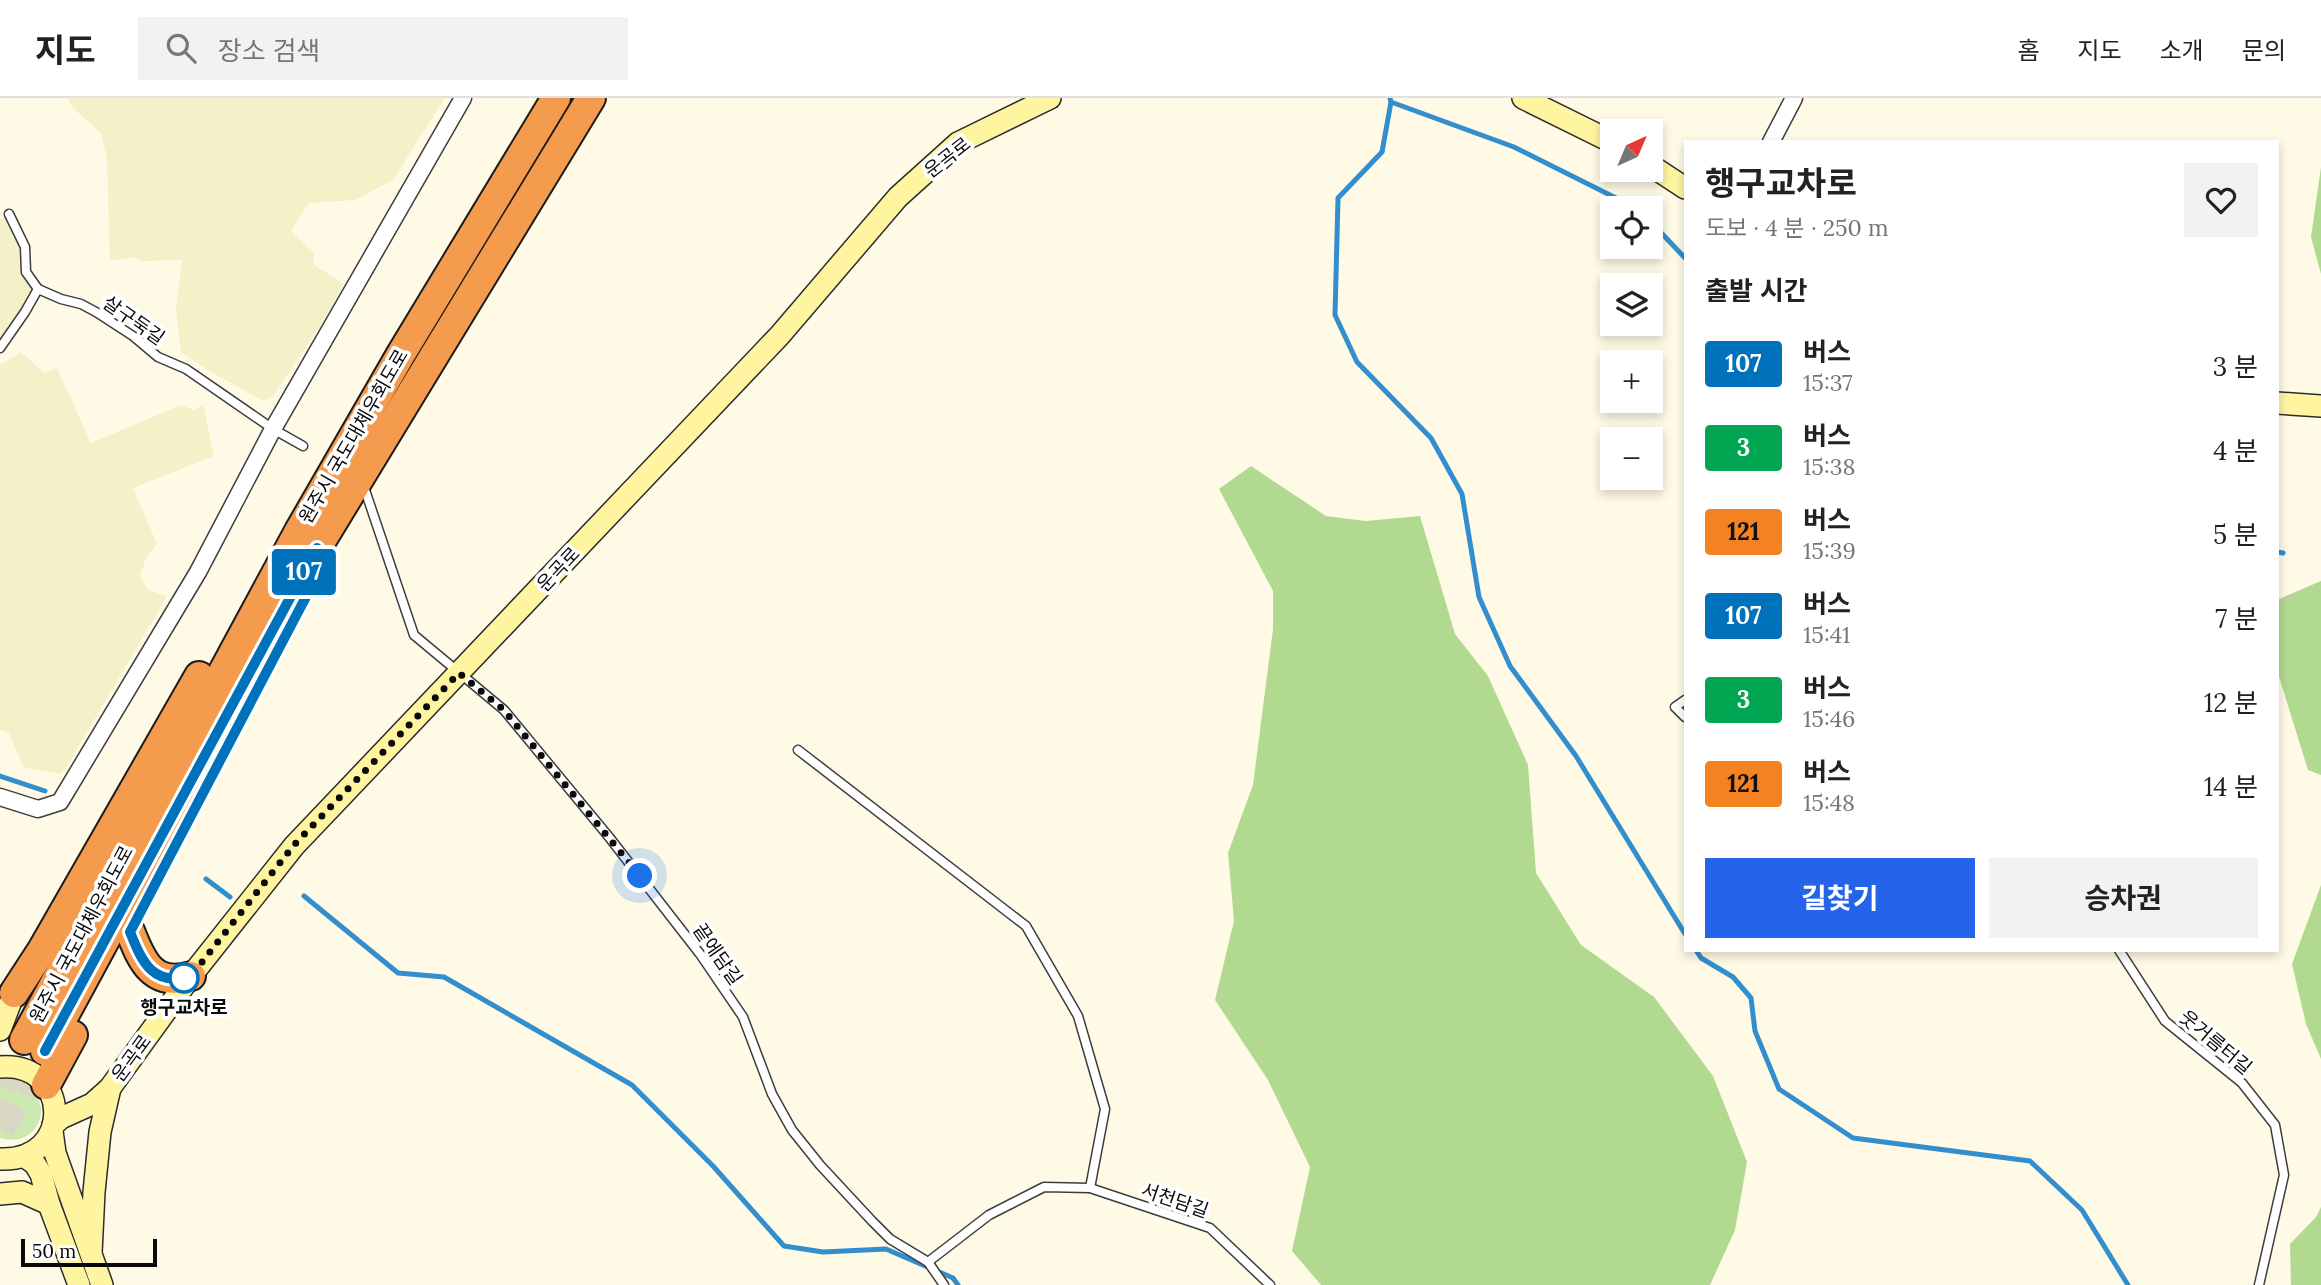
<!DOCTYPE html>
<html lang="ko">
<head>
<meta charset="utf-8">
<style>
  :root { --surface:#fff; --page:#f2f2f2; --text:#222; --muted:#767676; --line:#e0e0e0; --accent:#2563eb }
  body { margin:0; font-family:Lora,"Noto Sans KR",serif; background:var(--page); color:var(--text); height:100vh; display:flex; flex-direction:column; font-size:26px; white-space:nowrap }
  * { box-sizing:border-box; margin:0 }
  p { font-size:23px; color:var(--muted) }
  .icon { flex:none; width:38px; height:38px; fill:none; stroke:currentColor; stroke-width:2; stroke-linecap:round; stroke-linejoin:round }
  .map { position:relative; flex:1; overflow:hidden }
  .details { position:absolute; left:1684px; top:42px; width:595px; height:812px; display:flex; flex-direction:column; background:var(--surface); border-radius:0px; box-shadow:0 4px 10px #0003 }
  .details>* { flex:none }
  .badge { padding:0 14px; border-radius:5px; font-size:24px; line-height:46px }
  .needle { width:46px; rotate:44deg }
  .tools { position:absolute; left:1600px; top:21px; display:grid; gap:14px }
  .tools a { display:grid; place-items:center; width:63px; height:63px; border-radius:0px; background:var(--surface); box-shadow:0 4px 10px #0003; font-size:35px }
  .scale { position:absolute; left:21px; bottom:18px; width:136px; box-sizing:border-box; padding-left:7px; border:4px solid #0a0a0a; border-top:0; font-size:19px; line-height:24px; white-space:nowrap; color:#0a0a0a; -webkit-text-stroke:5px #fff; paint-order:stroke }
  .you { position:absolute; width:35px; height:35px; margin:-18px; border:5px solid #fff; border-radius:50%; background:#1a73e8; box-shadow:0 0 0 10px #1a73e833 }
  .map>.badge { position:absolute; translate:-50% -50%; box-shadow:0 0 0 4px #fff }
  h2 { padding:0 21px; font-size:26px; line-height:63px }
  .round { display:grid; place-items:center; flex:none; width:74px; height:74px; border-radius:0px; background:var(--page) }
  .head { display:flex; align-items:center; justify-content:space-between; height:119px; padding:0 21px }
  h1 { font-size:33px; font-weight:700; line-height:52px }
  .button { display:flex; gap:14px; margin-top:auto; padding:14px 21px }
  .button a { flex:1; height:80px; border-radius:0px; background:var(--accent); color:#fff; font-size:28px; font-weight:700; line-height:80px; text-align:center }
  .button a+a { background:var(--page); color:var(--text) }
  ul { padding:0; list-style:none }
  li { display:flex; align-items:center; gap:21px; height:84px; padding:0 21px }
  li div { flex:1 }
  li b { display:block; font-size:26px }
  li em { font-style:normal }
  li .badge { min-width:77px; font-weight:700; text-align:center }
  header { display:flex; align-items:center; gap:42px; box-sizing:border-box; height:98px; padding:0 35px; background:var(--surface); border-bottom:2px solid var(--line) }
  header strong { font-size:33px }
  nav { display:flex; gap:38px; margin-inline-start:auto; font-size:24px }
  .search { width:490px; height:63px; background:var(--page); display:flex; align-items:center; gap:18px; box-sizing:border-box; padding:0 24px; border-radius:0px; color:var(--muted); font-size:26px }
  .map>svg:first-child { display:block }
  .farmland { fill:#f4f0c7 }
  .green { fill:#cde8b1 }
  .forest { fill:#b1d990 }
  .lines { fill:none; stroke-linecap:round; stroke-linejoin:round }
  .stream { stroke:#328ecd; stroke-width:5 }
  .highway-tunnel { stroke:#dad6c5; stroke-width:28; stroke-dasharray:28 14; stroke-linecap:butt }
  .lane-casing { stroke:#3d3d3d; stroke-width:11 }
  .street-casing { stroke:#3d3d3d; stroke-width:19 }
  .secondary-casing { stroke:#2c2c2c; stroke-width:24 }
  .highway-casing { stroke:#1b1b1b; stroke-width:32 }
  .lane { stroke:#fff; stroke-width:8 }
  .street { stroke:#fff; stroke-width:16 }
  .secondary { stroke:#fff5a1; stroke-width:21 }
  .highway { stroke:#f59b4e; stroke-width:28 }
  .line-casing { stroke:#fff; stroke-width:16 }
  .line { stroke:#0072bc; stroke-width:10 }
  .walk { stroke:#0a0a0a; stroke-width:7; stroke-dasharray:0 12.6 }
  .stop-dot { fill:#fff; stroke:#0072bc; stroke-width:3.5 }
  .labels { text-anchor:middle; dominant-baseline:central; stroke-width:7; stroke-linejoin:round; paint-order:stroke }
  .street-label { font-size:19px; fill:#0a0a0a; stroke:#fff }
  .stop-label { font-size:19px; font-weight:bold; fill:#0a0a0a; stroke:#fff }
</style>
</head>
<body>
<header>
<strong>지도</strong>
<div class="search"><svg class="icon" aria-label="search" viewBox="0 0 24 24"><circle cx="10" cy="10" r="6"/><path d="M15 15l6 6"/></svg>장소 검색</div>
<nav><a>홈</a><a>지도</a><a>소개</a><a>문의</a></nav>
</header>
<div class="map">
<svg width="2321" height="1187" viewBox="0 0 2321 1187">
  <rect width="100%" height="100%" fill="#fffae6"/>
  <g class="farmland">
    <path d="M67 0H445L393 82 355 102 309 105 291 133 314 155V167L344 186 315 236 272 299 263 303 206 271 181 254 176 212 182 162 141 163 133 159 110 163 107 61 101 35 73 10Z"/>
    <path d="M6 119 22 148 34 191 6 241 0 246V122Z"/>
    <path d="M21 254 44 275 57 270 91 345 181 307 194 312 203 307 214 358 133 390 157 446 146 460 140 478 148 492 167 498 67 668 60 676 23 669 9 635 0 632V267Z"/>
  </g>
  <path class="green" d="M7 984C58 984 48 1053 0 1040V986Z"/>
  <g class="forest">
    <path d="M2321 69V176L2311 139Z"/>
    <path d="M1251 368 1326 418 1366 423 1420 418 1455 536 1488 578 1528 667 1536 775 1581 847 1654 899 1713 978 1747 1064 1735 1132 1710 1187H1321L1292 1153 1310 1069 1268 982 1215 902 1234 823 1228 755 1253 687 1273 531V493L1219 391Z"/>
    <path d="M2321 483V677L2308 672 2277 572V502Z"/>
    <path d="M2321 787V961L2306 926 2292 866Z"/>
    <path d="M2321 1109V1187H2291L2290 1146 2316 1119Z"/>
  </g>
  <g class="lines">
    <g class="stream">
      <path d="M1390 0 1391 4 1382 54 1338 100 1335 217 1357 264 1431 340 1462 396 1479 499 1510 568 1576 658 1685 836"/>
      <path d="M1391 4 1514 49 1636 110"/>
      <path d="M1650 123 1685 160"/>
      <path d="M2277 454 2283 455"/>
      <path d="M0 678 45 693"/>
      <path d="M206 781 230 799"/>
      <path d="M304 798 398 875 444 879 632 987 713 1068 784 1148 823 1154 886 1151 953 1180 958 1187"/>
      <path d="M1696 852 1701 860 1733 879 1751 900 1755 933 1779 991 1853 1040 2030 1063 2082 1112 2128 1187"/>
    </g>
    <g class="highway-tunnel">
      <path d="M0 987 24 942"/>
      <path d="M0 1031 45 953"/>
    </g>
    <defs>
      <g id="lane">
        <path d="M9 116 25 149 26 174 38 191"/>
        <path d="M0 250 25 214 38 191 61 201 81 206 96 214 133 238 158 259 186 271 273 331 303 348"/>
        <path d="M365 392 414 537 504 612 609 739 700 856 743 919 772 996 792 1032 820 1067 872 1123 890 1141 928 1164 944 1187"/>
        <path d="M1685 602 1675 609 1685 619"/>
        <path d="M798 652 1026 828 1078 918 1105 1011 1090 1090"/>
        <path d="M2119 852 2165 923 2242 985 2275 1027 2284 1077 2259 1187"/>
        <path d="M928 1164 989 1117 1044 1089 1090 1090 1210 1130 1270 1187"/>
      </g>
      <g id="street">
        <path d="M1771 44 1794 0"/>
        <path d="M0 699 38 711 60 704 198 474 273 331 463 0"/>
      </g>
      <g id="secondary">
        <path d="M1523 0 1612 44"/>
        <path d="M1650 67 1685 90"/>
        <path d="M2277 305 2321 308"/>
        <path d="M0 932 14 895"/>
        <path d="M0 969C71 963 75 1064 0 1061"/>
        <path d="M53 1027 61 1020 92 1006 110 990 191 878 294 748 780 237 898 99 958 45 1050 0"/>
        <path d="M52 1033 55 1055 102 1187"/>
        <path d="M25 1059 35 1066 41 1076 49 1106 79 1187"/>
        <path d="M0 1096 22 1094 49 1106"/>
        <path d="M91 1155 94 1094 100 1034 110 990"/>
      </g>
      <g id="highway">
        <path d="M130 833C142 864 153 889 191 878"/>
        <path d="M14 895 42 852 199 578"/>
        <path d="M24 942 299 433 401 256 556 0"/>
        <path d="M45 953 317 450 591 0"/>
        <path d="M46 987 73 937"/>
      </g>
    </defs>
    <use href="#lane" class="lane-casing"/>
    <use href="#street" class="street-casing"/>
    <use href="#secondary" class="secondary-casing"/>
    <use href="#highway" class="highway-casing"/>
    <use href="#lane" class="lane"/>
    <use href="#street" class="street"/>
    <use href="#secondary" class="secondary"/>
    <use href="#highway" class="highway"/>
  </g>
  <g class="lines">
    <defs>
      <path id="line" d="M45 953 317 450 308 495 130 834C142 864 153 889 191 878"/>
    </defs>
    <use href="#line" class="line-casing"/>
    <use href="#line" class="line"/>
    <path class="walk" d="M184 880 191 878 294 747 459 575 504 612 640 778"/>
  </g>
  <circle class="stop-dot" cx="184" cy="880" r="14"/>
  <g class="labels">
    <g class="street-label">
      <text transform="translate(947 59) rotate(-38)">운곡로</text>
      <text transform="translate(134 222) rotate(35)">살구둑길</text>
      <text transform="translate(353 338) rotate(-60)">원주시 국도대체우회도로</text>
      <text transform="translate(558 471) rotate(-47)">운곡로</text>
      <text transform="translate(81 836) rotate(-62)">원주시 국도대체우회도로</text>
      <text transform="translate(718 856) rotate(55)">끝에담길</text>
      <text transform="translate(2216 944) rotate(40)">웃거름터길</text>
      <text transform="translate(131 960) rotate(-54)">운곡로</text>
      <text transform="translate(1175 1102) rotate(19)">서천담길</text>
    </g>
    <g class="stop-label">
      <text x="184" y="909">행구교차로</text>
    </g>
  </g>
</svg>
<div class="tools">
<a><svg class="needle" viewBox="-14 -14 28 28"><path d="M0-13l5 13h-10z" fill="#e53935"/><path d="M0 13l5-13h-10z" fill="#767676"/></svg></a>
<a><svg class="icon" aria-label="locate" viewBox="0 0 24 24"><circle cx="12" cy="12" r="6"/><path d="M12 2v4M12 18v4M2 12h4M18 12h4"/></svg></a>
<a><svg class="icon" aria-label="layers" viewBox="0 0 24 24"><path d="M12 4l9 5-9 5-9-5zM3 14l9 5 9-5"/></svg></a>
<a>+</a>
<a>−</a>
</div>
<div class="scale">50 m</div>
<div class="you" style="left:640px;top:778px"></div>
<b class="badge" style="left:304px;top:474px;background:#0072bc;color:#fff">107</b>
<section class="details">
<div class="head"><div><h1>행구교차로</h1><p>도보 · 4 분 · 250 m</p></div><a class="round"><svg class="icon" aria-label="heart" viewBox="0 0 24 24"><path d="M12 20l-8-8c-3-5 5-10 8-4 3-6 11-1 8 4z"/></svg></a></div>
<h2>출발 시간</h2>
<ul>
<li><span class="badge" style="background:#0072bc;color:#fff">107</span><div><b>버스</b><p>15:37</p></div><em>3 분</em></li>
<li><span class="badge" style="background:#00a651;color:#fff">3</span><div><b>버스</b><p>15:38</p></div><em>4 분</em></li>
<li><span class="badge" style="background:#f58220;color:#111">121</span><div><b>버스</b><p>15:39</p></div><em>5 분</em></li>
<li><span class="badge" style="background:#0072bc;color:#fff">107</span><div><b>버스</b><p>15:41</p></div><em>7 분</em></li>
<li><span class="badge" style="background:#00a651;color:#fff">3</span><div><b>버스</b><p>15:46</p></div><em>12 분</em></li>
<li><span class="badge" style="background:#f58220;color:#111">121</span><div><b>버스</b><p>15:48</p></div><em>14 분</em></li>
</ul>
<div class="button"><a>길찾기</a><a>승차권</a></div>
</section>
</div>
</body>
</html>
